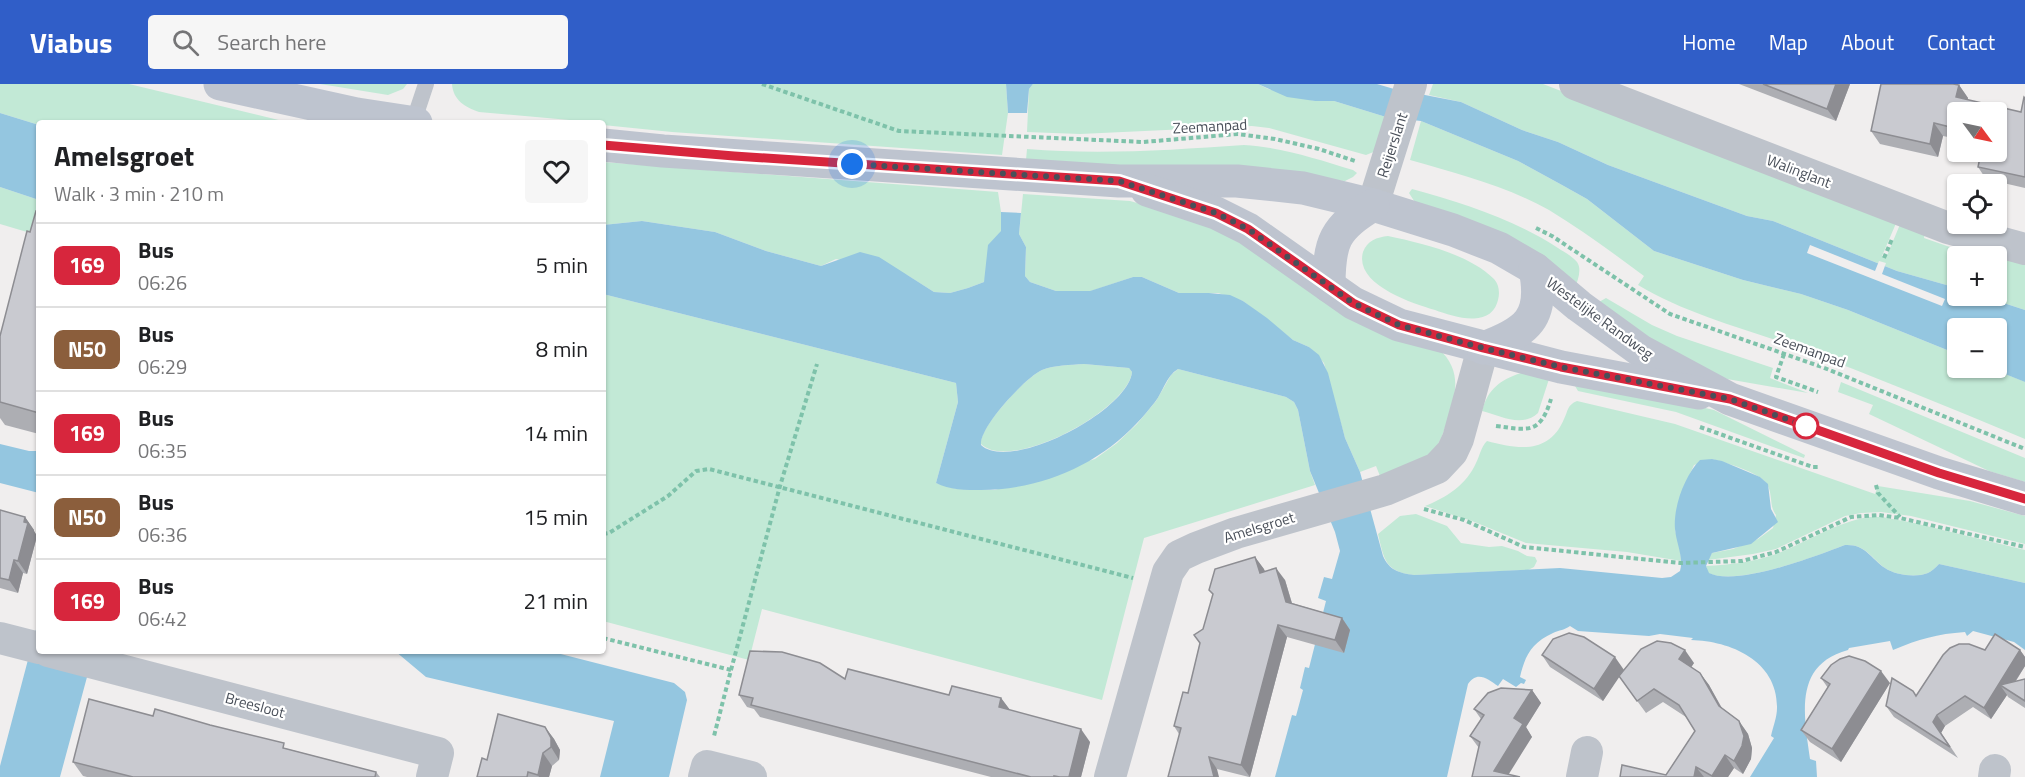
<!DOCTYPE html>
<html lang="en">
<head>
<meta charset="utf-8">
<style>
  :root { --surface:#fff; --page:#f6f6f6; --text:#202124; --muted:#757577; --line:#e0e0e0; --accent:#305ec8 }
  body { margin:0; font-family:"Titillium Web",sans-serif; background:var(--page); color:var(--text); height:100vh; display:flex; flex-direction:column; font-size:22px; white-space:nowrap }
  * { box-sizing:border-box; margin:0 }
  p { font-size:20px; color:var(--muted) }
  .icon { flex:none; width:33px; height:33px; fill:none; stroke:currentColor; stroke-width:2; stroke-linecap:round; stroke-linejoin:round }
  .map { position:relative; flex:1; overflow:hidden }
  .drawer { position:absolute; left:36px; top:36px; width:570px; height:534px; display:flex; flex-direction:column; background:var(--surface); border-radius:6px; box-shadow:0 2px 4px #0004 }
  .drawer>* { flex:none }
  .badge { padding:0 12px; border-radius:9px; font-size:21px; line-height:39px }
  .needle { width:39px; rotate:123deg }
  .controls { position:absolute; left:1947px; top:18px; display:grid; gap:12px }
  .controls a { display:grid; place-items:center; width:60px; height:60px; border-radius:6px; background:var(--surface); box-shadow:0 2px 4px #0004; font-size:30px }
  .you { position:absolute; width:30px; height:30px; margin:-15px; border:4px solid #fff; border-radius:50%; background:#1a73e8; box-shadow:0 0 0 9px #1a73e833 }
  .map>.badge { position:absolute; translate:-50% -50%; box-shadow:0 0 0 3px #fff }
  .round { display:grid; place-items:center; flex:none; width:63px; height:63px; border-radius:6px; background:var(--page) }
  .head { display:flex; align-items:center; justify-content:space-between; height:102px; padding:0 18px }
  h1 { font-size:28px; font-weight:700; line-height:45px }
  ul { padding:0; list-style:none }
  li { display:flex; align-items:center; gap:18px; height:84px; padding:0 18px; border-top:2px solid var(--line) }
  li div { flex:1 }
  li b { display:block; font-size:22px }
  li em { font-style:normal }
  li .badge { min-width:66px; font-weight:700; text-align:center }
  header { display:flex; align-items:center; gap:36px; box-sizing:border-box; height:84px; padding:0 30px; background:var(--accent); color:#fff }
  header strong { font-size:28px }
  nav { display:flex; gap:33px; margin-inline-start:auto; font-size:21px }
  .search { width:420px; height:54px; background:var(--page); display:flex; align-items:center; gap:15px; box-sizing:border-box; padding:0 21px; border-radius:6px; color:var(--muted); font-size:22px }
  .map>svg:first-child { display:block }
  .green { fill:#c2e9d6 }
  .water { fill:#94c6e0; fill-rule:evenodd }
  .pier { fill:#f0eeee }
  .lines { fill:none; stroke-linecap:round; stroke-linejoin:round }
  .path { stroke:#7ec2aa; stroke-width:4; stroke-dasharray:4.5 3; stroke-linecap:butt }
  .lane { stroke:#bec3cb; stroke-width:16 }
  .street { stroke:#bec3cb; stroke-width:32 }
  .secondary { stroke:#bec4cf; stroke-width:33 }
  .wall { fill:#adaeb3 }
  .shaded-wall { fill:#8d8d92 }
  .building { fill:#c9cad0; stroke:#8d8d92; stroke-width:1.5 }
  .line-casing { stroke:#fff; stroke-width:14 }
  .line { stroke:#d7263d; stroke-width:9 }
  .walk { stroke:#494f59; stroke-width:6; stroke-dasharray:0 10.8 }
  .stop-dot { fill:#fff; stroke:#d7263d; stroke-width:3 }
  .labels { text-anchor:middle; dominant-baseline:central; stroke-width:4.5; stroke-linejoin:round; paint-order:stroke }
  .street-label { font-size:15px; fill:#494f59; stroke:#fff }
</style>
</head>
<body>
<header>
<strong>Viabus</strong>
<div class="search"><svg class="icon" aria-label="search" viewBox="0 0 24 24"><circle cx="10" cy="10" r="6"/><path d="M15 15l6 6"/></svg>Search here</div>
<nav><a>Home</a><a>Map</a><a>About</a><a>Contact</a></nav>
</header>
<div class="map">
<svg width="2025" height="693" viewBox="0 0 2025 693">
  <rect width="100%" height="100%" fill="#f0eeee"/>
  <g class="green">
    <path d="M0 0H129L291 39H39V41L0 29Z"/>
    <path d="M320 0H407L403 5 388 11Z"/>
    <path d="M452 0H1006L1008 29 1002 71 672 48 603 41V39L479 28C465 23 453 16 452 0Z"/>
    <path d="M1033 0H1258L1268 5 1315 17H1334L1386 33 1376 67 1366 71 1269 44 1252 42 1080 50 1027 48 1029 5Z"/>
    <path d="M1433 0H1543L1897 137 1882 172 1886 174 1901 138 1925 148 1924 154 1967 169 1970 162 2025 177V226L1982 212H1996V172H1958L1957 204 1897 187 1773 137 1747 132 1608 81 1558 58 1522 46 1461 18 1429 11Z"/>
    <path d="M1421 37 1518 77 1562 101 1587 115 1654 167 1743 196 1801 210 1848 226 1957 270 1958 284H1990L2023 297 2025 298V355C1949 323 1873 292 1795 263 1743 244 1686 230 1638 201L1644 192C1613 169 1582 146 1549 126 1506 102 1456 89 1410 76Z"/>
    <path d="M1244 61C1281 63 1317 75 1353 86L1357 89 1353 93 1345 97 1026 76 1027 65C1099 71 1171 66 1244 61Z"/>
    <path d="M603 78 998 108 1001 128V147L984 198 968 204 950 209 934 208 907 191 836 175 821 182 766 167 715 148 642 137 603 141Z"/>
    <path d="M0 103 39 116 37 151 0 140Z"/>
    <path d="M1412 105C1462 119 1514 135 1558 164 1564 168 1572 172 1577 178 1582 185 1578 196 1575 204L1416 120 1409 109Z"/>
    <path d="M1023 110 1130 117 1195 135 1438 264C1461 285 1457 306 1449 332 1444 346 1441 359 1431 370L1380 392 1376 382 1360 388 1345 354 1324 279 1309 263 1293 256 1243 217 1218 209H1179L1142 193H1133L1091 207H1056L1030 198 1025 192 1026 163 1019 150Z"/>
    <path d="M1388 152C1421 159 1469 170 1494 195 1499 200 1500 209 1498 216 1491 245 1454 233 1435 226 1411 219 1354 200 1363 168 1367 157 1377 153 1388 152Z"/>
    <path d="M603 210 956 299 958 318 936 399 957 405 995 406 1095 375 1117 359 1137 340 1156 317 1171 291 1178 285 1286 313 1294 318 1298 326 1310 387 1315 401 1144 454 1102 616 762 525 749 576 603 537Z"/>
    <path d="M1606 214 1652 241 1677 252 1773 284 1770 294 1808 309 1727 295 1661 268 1599 218Z"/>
    <path d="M1084 280 1129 284 1132 288C1128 326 1011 389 981 360 979 343 1026 293 1042 286 1055 281 1070 281 1084 280Z"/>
    <path d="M1521 289 1550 292 1538 329C1522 344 1501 332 1482 327 1488 305 1500 296 1521 289Z"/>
    <path d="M1841 298 2025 374V398L1989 387 1869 330 1873 321 1838 308Z"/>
    <path d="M1575 302 1644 310 1714 326 1805 371 1804 374 1676 328 1578 307Z"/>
    <path d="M1577 317 1675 340 1875 410 1878 402 1970 417 2025 432V460L1911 432 1881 428 1861 429 1845 432 1776 465 1753 470 1708 476 1712 469 1733 465 1758 455 1773 444 1776 431C1769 422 1773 410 1767 400 1761 389 1724 378 1712 375L1694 381 1688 394 1675 447 1680 462 1681 477 1627 468 1526 459 1472 437 1425 422C1446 414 1467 400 1476 379 1480 371 1481 363 1487 357 1517 365 1549 371 1564 335 1568 327 1567 321 1577 317Z"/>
    <path d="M1416 430 1447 442 1461 459 1489 463 1502 462 1518 467 1527 472 1535 473 1537 477 1534 483 1528 486 1414 491C1385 488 1384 475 1378 450L1400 432Z"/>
    <path d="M1868 433H1882L1914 439 2025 466V499L1939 480C1936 483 1932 487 1928 489 1916 494 1895 491 1885 484 1871 474 1866 460 1845 461 1816 472 1736 503 1708 489L1706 482C1730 481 1754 478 1776 470 1807 458 1835 439 1868 433Z"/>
  </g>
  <g class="water">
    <path d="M1006 0H1033L1029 5 1027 29H1008Z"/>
    <path d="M1258 0H1377L1394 5 1461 18 1522 46 1558 58 1608 81 1747 132 1773 137 1897 187 1957 204 1958 212H1982L2025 226V298L1990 284H1996V244H1958L1957 270 1848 226 1801 210 1743 196 1654 167 1587 115 1562 101 1518 77 1421 37 1386 33 1334 17H1315L1287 13Z"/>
    <path d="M0 29 39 41V116L0 103Z"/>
    <path d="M1001 128 1021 129 1019 150 1026 163 1025 192 1030 198 1056 207H1090L1133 193H1142L1179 209H1209L1230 211 1243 217 1267 234 1293 256 1309 263 1319 271 1328 289 1345 354 1360 388 1383 472C1389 486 1399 489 1414 491L1560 484 1662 494 1671 493 1680 487C1684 474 1676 458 1675 445 1673 423 1685 391 1700 376L1712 375 1722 377 1760 393 1768 400 1771 425 1778 438 1751 460 1712 469 1706 482 1709 489C1736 503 1816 472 1845 461 1866 460 1870 474 1885 484 1895 491 1916 494 1928 489 1932 487 1936 483 1939 480L2025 499V566L2014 558 1973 547 1967 552 1965 548C1937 550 1919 555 1893 566L1890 557 1849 564 1848 566C1793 581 1804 631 1810 675L1816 677 1817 693H1750L1774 654 1771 652C1773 643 1777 633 1777 624 1778 577 1731 557 1691 556L1693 554 1660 550 1649 552 1578 547 1570 542C1565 546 1559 546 1553 549 1531 559 1525 572 1520 593L1526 596 1524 600 1521 599 1516 603 1503 595 1498 602C1488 595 1477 586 1468 600L1447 693H1275L1292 631 1296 632 1303 606 1300 604 1305 583 1309 584 1326 517 1318 514 1324 493 1332 495 1340 467 1335 448 1310 387 1298 326 1294 318 1286 313 1178 285C1166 292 1163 308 1155 318 1149 325 1143 333 1137 339 1097 382 1039 406 981 406 966 406 949 406 936 399L958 318 956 299 603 210V141L642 137 715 148 766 167 821 182 860 168 879 173 934 208 950 209 968 204 984 198 988 161 1001 147ZM1084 280 1129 284 1132 288C1129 326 1011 389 981 361 979 343 1026 293 1042 286 1055 281 1070 281 1084 280Z"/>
    <path d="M0 360 29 367H39V409L0 399Z"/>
    <path d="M39 534V567L90 582 60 693H0V682Z"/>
    <path d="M395 567H549L674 599 685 608 687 616 669 693H600L614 637 426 593Z"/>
  </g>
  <path class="pier" d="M1810 161 1875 187 1879 177 1886 179 1882 190 1945 215 1942 222 1807 169Z"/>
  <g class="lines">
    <g class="path">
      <path d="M762 0 899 47 1143 58 1238 50 1275 55 1319 65 1355 77"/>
      <path d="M1536 144 1552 152 1670 230 1822 283 2025 365"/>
      <path d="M1884 174 1892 155"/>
      <path d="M1784 270 1776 293 1818 308"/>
      <path d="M1496 342C1528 346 1540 351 1551 315"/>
      <path d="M1700 343 1813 383H1818"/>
      <path d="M1876 401 1878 409 1900 433"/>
      <path d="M1424 425 1464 436 1524 463 1680 479 1742 477 1776 468 1851 433 1879 431 1900 434 2025 463"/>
      <path d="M603 450 609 449 668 412 696 387 709 385 1133 494"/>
      <path d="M603 554 731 586 714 652"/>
      <path d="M731 586 780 402 817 280"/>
    </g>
    <path class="lane" d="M413 39 426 0"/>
    <g class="street">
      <path d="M1575 0 1948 144 2025 165"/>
      <path d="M1373 121 1411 0"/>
      <path d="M0 554 39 564"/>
      <path d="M48 567 438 669 432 693"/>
      <path d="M704 693 707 682 751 693"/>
      <path d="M1110 693 1168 488 1179 472 1196 464 1236 449 1385 406 1437 384 1452 368 1458 355 1483 264"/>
      <path d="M1582 693 1587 668"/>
      <path d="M1994 693 1995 686"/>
    </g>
    <g class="secondary">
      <path d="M220 0 357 30 416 39"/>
      <path d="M603 61 663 67 1119 97H1237L1303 104 1373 121 1453 146 1499 164 1535 185 1579 222 1641 267 1730 315 1939 389 2025 415"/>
      <path d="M1147 106 1216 129 1248 145 1353 219 1399 241 1561 283 1699 309"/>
      <path d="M1329 202C1329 158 1334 144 1373 121"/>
      <path d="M1483 264C1527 248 1545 234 1535 185"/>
    </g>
  </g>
  <g class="wall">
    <path d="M1739 0H1850L1836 37Z"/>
    <path d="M1959 1 1968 14 1967 16 2021 28 2025 14V104L1986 95 1978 83 1996 28H1958V55L1943 52 1938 73 1880 60 1871 47Z"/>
    <path d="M39 128V350L5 341 0 334V252L30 148Z"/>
    <path d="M0 426 25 433 34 446V447L37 452 27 490 23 489 18 509 0 504Z"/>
    <path d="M1255 473 1265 487 1285 496 1292 519 1342 534 1350 546 1344 569 1287 553 1250 693H1249L1217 685 1179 650 1174 642 1188 609 1203 545 1213 511 1209 506Z"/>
    <path d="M1985 566H2020L2025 573V582L2016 597 2025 595V624L2008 613 2007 611 1991 635 1973 623 1945 642 1941 649 1958 674 1894 633 1886 622 1916 612Z"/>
    <path d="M1542 571 1624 586 1694 579 1691 583 1700 589 1709 601 1722 624 1739 637 1748 650 1752 664 1751 675 1743 690 1734 684 1728 693H1620L1666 691 1695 647 1686 633 1663 618 1646 629 1619 592 1603 617 1550 583Z"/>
    <path d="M1821 594 1890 599 1841 678 1810 658 1801 646 1828 604Z"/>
    <path d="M845 595 949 611 1001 614 1010 626 1090 658 1081 693H991L760 633 754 625 747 623 739 611Z"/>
    <path d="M1532 606 1541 619 1526 643 1532 653 1472 693 1479 664 1470 652 1481 635 1474 625Z"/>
    <path d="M153 632 288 665 376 688 380 693H87L83 692 73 678Z"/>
    <path d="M545 643 554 655 560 666 559 676 552 682 549 693H477Z"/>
  </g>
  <g class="shaded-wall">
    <path d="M1836 0H1850L1836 37 1827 25Z"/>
    <path d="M1959 1 1968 14 1965 26 1956 13Z"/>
    <path d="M1934 39 1943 52 1938 73 1930 60Z"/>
    <path d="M25 433 34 446V447L37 452 27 490 18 477Z"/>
    <path d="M1255 473 1264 485 1269 501 1260 489Z"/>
    <path d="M14 476 23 489 18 509 9 496Z"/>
    <path d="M1276 484 1285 496 1295 530 1286 518Z"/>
    <path d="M1342 534 1350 546 1344 569 1335 556Z"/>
    <path d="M1278 541 1287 553 1250 693 1241 681Z"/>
    <path d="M1685 566 1694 579 1688 588 1679 575Z"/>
    <path d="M2020 566 2025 573V582L2009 607 2000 601 2007 611 1991 635 1984 624Z"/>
    <path d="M1615 573 1624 586 1603 617 1594 605Z"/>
    <path d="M1881 587 1890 599 1841 678 1832 665Z"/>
    <path d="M1700 589 1709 601 1727 634 1719 622Z"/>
    <path d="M1532 606 1541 619 1526 643 1532 653 1507 693 1494 687 1514 634Z"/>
    <path d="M1001 614 1010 626 999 623Z"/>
    <path d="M1937 631 1945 642 1941 649 1958 674 1933 638Z"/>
    <path d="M1739 637 1748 650 1752 664 1751 675 1743 690 1734 677Z"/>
    <path d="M545 643 554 655 560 666 559 676 551 663Z"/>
    <path d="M1081 645 1090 658 1081 693H1069Z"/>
    <path d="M543 669 552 682 549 693H539L538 691Z"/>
    <path d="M1725 671 1734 684 1728 693H1712V692Z"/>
    <path d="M1209 673 1217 685 1219 693H1214Z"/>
    <path d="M1696 683 1704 693H1694Z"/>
  </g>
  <g class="building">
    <path d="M1763 0H1836L1827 25Z"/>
    <path d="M1881 0H1953L1959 1 1956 13 2021 28 2024 13 2025 14V93L1978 83 1981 68H1996V28H1958V45L1934 39 1930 60 1871 47Z"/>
    <path d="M36 127 39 128V329L0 318V252L27 147 30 148Z"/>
    <path d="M0 426 25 433 24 438 28 439 18 477 14 476 9 496 0 494Z"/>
    <path d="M1255 473 1260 489 1276 484 1286 518 1342 534 1335 556 1278 541 1241 681 1209 673 1214 693H1168L1181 644 1174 642 1183 608 1188 609 1200 559 1194 551 1203 545 1213 510 1209 506 1215 485Z"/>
    <path d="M1569 549 1584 553 1615 573 1594 605 1542 571 1553 555Z"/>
    <path d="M1995 550 2020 566 1984 624 1965 612 1937 631 1933 638 1950 663 1886 622 1892 594 1913 607 1916 612 1943 571 1950 564 1959 560H1969L1985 566Z"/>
    <path d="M1657 557 1671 559 1685 566 1679 575 1700 589 1719 622 1739 637 1744 652 1742 662 1734 677 1725 671 1712 692 1696 683 1694 693H1620L1622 681 1666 691 1695 647 1679 621 1654 605 1637 617 1619 592 1641 565Z"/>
    <path d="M750 567 782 568 796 572 820 579 845 595 848 585 949 611 952 602 1001 614 999 623 1081 645 1069 693H1060L1054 692V693H1031L751 621 753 614 739 611Z"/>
    <path d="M1849 572 1865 577 1881 587 1832 665 1801 646 1830 600 1821 594 1831 581 1840 575Z"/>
    <path d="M2025 595V617L2000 601Z"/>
    <path d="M1501 604 1532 606 1514 634 1523 640 1494 687 1520 693H1472L1480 658 1470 652 1484 631 1474 625 1488 609Z"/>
    <path d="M89 615 153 632 155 625 210 641 284 659 283 664 376 688 375 693H133L73 678Z"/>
    <path d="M498 630 545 643 551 654V663L543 669 538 691 528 688 527 693H477L482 674 487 676Z"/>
  </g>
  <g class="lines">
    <defs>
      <path id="line" d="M603 61 734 72 1119 97 1216 129 1248 145 1353 219 1399 241 1483 264 1561 283 1730 315 1939 389 2025 415"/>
    </defs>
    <use href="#line" class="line-casing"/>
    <use href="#line" class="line"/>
    <path class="walk" d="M852 80 1119 97 1216 129 1248 145 1353 219 1399 241 1483 264 1561 283 1730 315 1806 342"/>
  </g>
  <circle class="stop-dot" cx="1806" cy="342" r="12"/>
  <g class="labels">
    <g class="street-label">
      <text transform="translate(1210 42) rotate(-3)">Zeemanpad</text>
      <text transform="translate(1392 61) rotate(-72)">Reijerslant</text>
      <text transform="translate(1799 87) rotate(21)">Walinglant</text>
      <text transform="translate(1600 234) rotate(36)">Westelijke Randweg</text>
      <text transform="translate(1810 266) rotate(20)">Zeemanpad</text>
      <text transform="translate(1259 443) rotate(-17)">Amelsgroet</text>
      <text transform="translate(255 621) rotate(15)">Breesloot</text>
    </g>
  </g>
</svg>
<div class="controls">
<a><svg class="needle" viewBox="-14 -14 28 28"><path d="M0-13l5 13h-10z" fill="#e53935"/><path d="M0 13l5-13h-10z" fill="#757577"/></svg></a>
<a><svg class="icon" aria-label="locate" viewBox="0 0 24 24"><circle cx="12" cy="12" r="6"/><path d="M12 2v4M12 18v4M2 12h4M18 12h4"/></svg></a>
<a>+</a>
<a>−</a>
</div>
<div class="you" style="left:852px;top:80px"></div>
<section class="drawer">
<div class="head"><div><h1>Amelsgroet</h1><p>Walk · 3 min · 210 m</p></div><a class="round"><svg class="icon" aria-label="heart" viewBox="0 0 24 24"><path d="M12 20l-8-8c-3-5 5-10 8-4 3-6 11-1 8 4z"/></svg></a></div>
<ul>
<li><span class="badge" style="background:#d7263d;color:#fff">169</span><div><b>Bus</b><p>06:26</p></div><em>5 min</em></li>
<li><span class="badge" style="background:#8b5e3c;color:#fff">N50</span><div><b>Bus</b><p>06:29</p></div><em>8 min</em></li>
<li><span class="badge" style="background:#d7263d;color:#fff">169</span><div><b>Bus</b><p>06:35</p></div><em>14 min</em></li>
<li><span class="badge" style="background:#8b5e3c;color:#fff">N50</span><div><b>Bus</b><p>06:36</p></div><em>15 min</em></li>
<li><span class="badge" style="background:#d7263d;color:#fff">169</span><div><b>Bus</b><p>06:42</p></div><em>21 min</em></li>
</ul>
</section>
</div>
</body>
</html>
